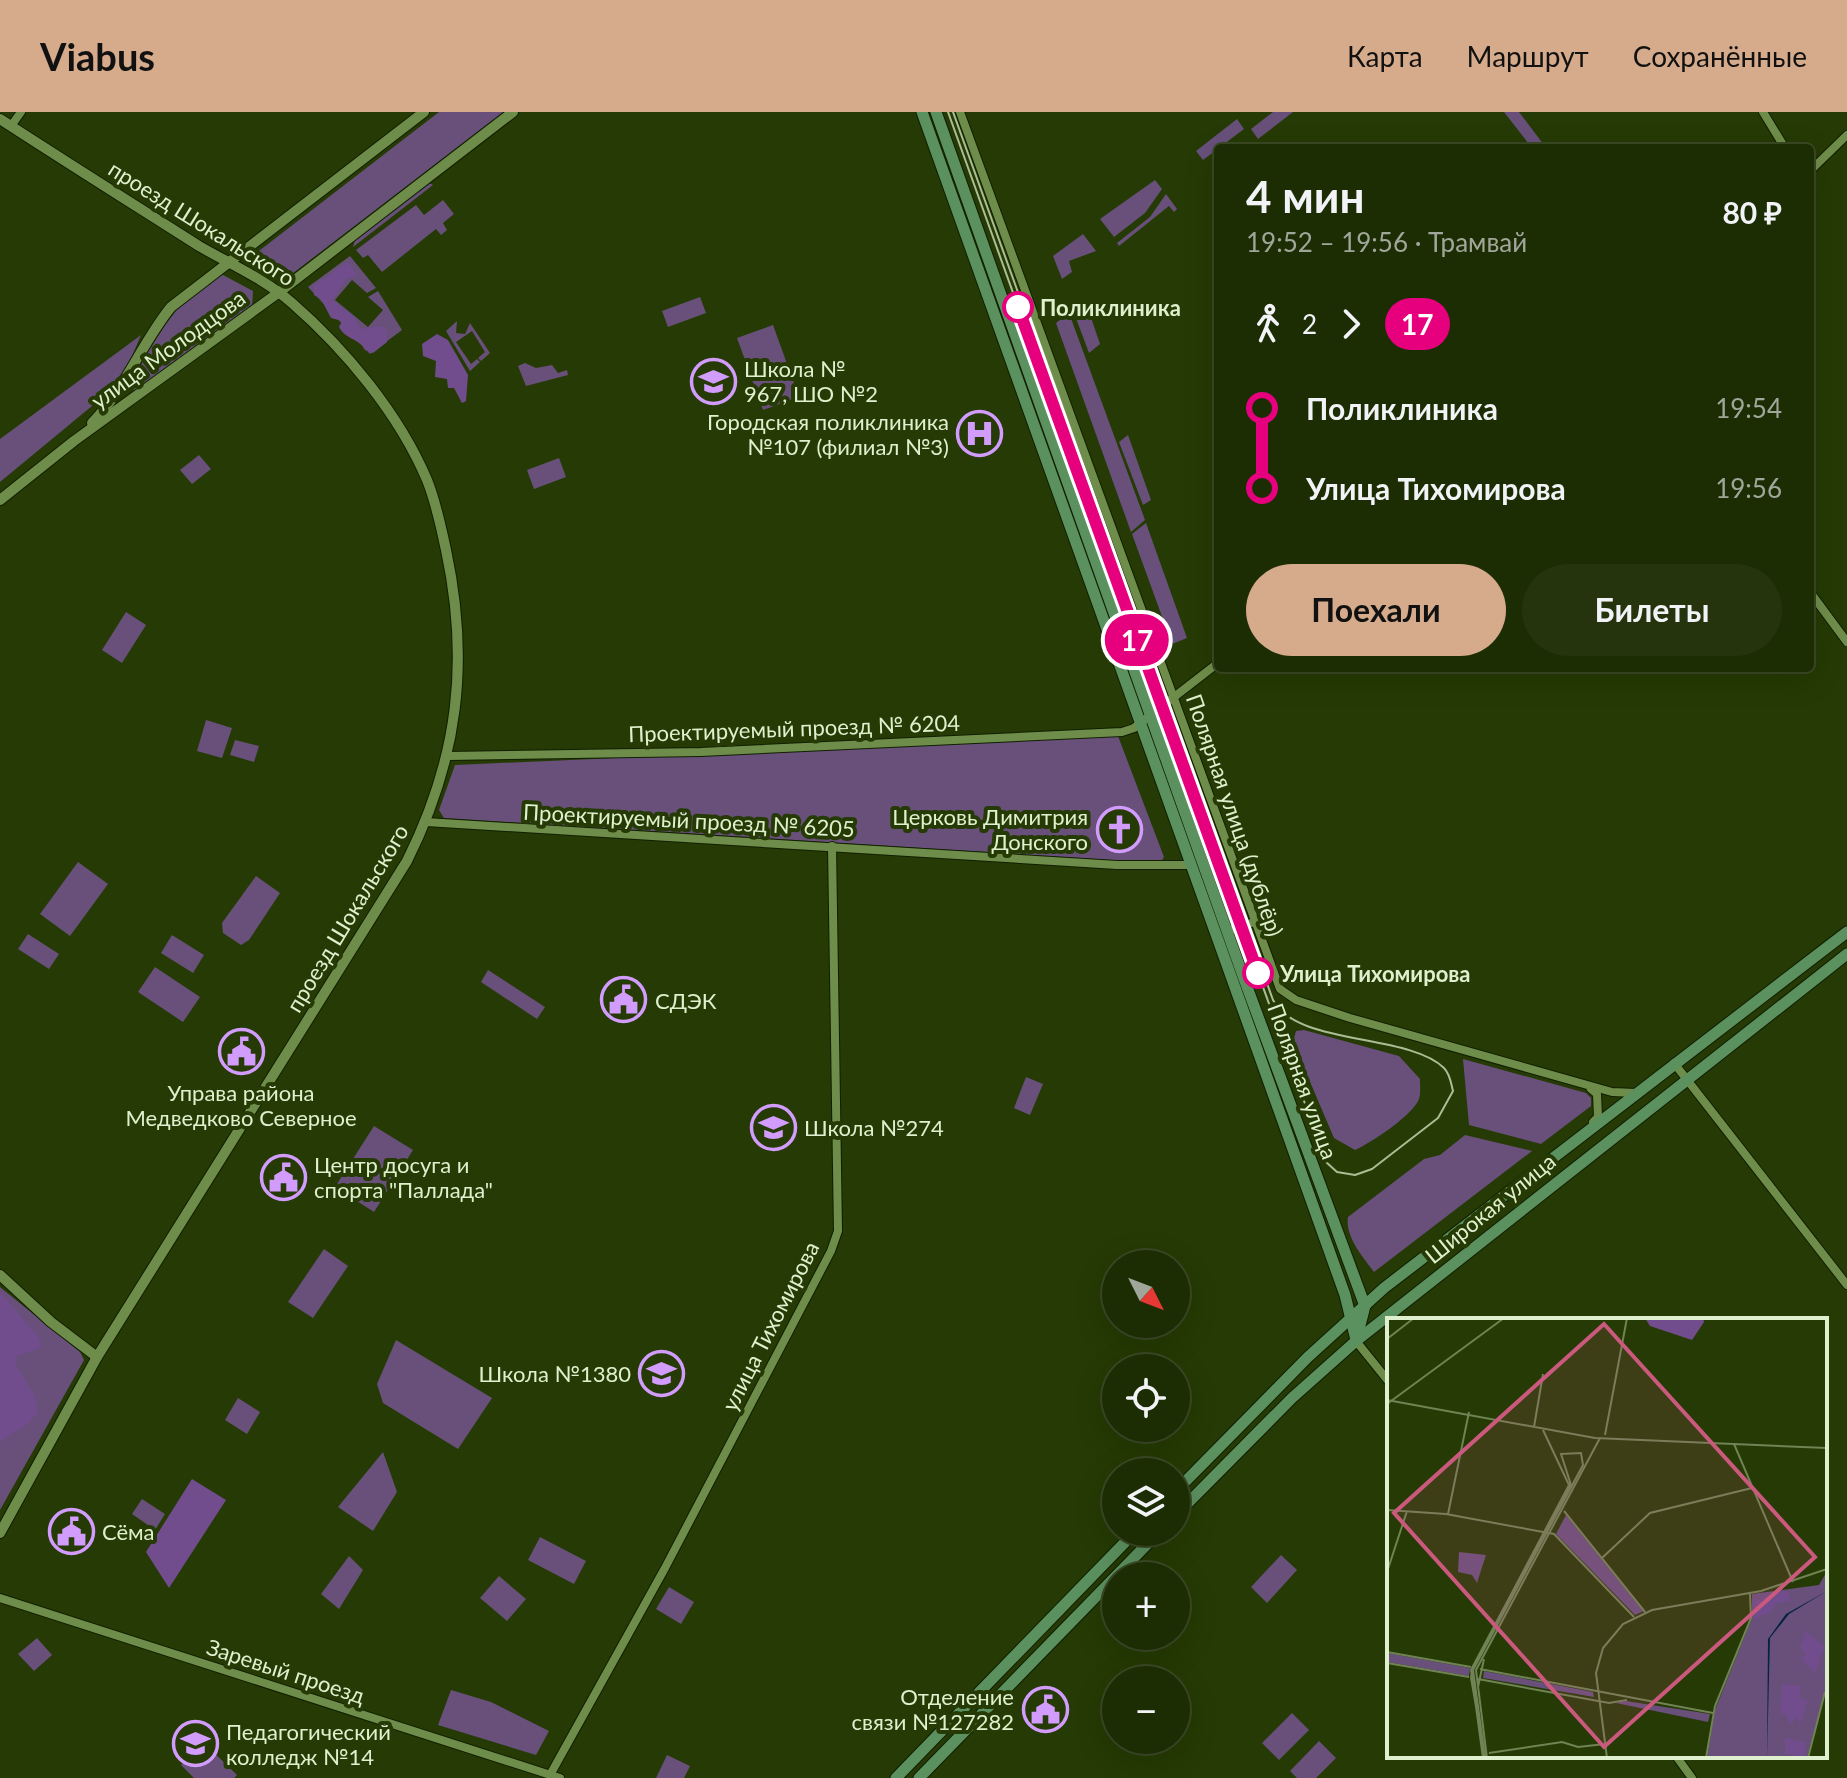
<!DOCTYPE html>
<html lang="ru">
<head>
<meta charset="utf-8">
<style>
  :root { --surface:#1c2c03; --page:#25340d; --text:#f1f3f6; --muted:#a0a79a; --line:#3a4825; --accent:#d6ab8b }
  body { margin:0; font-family:Lato,sans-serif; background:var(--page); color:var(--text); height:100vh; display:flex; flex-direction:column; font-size:30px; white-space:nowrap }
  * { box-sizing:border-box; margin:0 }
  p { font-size:26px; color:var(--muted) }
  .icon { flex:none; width:44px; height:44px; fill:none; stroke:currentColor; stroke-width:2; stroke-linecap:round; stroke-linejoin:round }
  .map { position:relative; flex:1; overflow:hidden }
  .panel { position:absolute; left:1214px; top:32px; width:600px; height:528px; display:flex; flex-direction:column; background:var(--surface); border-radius:8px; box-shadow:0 8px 32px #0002,0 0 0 2px var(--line) }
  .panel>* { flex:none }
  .badge { padding:0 16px; border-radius:26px; font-size:28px; line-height:52px }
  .needle { width:52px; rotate:132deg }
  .buttons { position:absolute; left:1102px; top:1138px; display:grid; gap:16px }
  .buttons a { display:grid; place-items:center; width:88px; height:88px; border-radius:50%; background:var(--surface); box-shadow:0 8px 32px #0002,0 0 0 2px var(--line); font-size:40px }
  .map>.badge { position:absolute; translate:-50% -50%; box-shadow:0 0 0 4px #fff }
  .legs { display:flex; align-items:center; gap:12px; height:88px; padding:0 32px; font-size:26px }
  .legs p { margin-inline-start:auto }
  .headline { display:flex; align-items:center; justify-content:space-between; height:136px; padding:0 32px }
  h1 { font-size:44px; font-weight:700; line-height:60px }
  .cta { display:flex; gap:16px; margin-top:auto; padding:16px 32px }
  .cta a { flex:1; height:92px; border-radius:48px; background:var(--accent); color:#111; font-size:32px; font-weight:700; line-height:92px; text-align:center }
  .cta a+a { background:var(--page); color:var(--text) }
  ul { padding:0 32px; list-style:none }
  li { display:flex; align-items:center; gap:28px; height:80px; font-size:30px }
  li i { display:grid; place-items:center; width:12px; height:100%; margin:0 10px; background:currentColor }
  li i::after { content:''; width:20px; height:20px; margin:-10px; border:6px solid; border-radius:50%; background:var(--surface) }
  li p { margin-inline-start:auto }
  li:first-child i { background:linear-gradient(#0000 50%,currentColor 0) }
  li:last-child i { background:linear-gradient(currentColor 50%,#0000 0) }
  header { display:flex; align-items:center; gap:48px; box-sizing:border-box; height:112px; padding:0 40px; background:var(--accent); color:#111 }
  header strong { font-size:38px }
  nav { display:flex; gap:44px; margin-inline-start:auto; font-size:28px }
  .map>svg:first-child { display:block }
  .green { fill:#68507b }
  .forest { fill:#714d8d }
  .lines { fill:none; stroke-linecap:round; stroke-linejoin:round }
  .minor-casing { stroke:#111f00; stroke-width:10 }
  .tertiary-casing { stroke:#111f00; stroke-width:12 }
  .secondary-casing { stroke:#111f00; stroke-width:13 }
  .minor { stroke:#6f8d4a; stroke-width:8 }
  .tertiary { stroke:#6f8d4a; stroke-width:10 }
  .secondary { stroke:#5b905f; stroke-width:11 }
  .tram { stroke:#aabd95; stroke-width:2 }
  .line-1-casing { stroke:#fff; stroke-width:18 }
  .line-1 { stroke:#e6007e; stroke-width:12 }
  .stop-1-dot { fill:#fff; stroke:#e6007e; stroke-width:4 }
  .labels { text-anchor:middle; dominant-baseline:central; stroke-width:8; stroke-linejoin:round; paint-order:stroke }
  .street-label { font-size:22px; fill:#def0cd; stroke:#253a04 }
  .stop-label { font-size:22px; font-weight:bold; fill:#def0cd; stroke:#253a04; text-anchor:start }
  .poi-label { font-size:22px; fill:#def0cd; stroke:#253a04; text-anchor:start }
  .inset-road { fill:none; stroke:#6f8354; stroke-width:2 }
  .view { fill:#ca597d; fill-opacity:0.15; stroke:#ca597d; stroke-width:4 }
  .inset-edge { fill:none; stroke:#def0cd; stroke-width:4 }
</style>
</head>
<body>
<header>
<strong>Viabus</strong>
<nav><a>Карта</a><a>Маршрут</a><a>Сохранённые</a></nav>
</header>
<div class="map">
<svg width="1847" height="1666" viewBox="0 0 1847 1666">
  <rect width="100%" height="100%" fill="#253a04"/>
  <g class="green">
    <path d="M439 0H503L288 165 281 167 252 152 251 145Z"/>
    <path d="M1273 0H1293L1258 27 1251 17Z"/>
    <path d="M1504 0H1519L1544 33 1532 36Z"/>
    <path d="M1237 7 1244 17 1203 48 1196 39Z"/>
    <path d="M1155 68 1162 77 1145 101 1114 125 1100 107Z"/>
    <path d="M429 71 433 73 353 135 355 128Z"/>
    <path d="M1166 82 1177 97 1174 100 1169 94 1119 134 1117 131 1150 105Z"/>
    <path d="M443 88 454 102 443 111 447 118 441 123 436 117 382 160 368 143 363 146 356 138 416 93 424 103Z"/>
    <path d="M1083 122 1096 139 1069 149 1072 160 1062 167 1053 144Z"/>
    <path d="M350 144 376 176 367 181 352 168 335 188 368 215 383 198 368 185 378 179 402 218 370 242 308 175Z"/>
    <path d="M223 163 253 179 252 195 134 279 131 272C149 238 183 173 223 163Z"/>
    <path d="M700 185 706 201 668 215 662 199Z"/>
    <path d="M1085 188 1100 232 1089 241 1073 198Z"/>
    <path d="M1069 201 1145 408 1131 420 1056 211Z"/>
    <path d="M457 209 456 221 465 222 470 211 490 241 481 249 478 246 485 240 472 219 456 230 471 252 477 247 480 250 470 259 446 219Z"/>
    <path d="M773 213 799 285 763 298 737 226Z"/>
    <path d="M141 223 121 270 0 370V327Z"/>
    <path d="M525 251 536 256 552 253 558 261 567 258 568 263 526 274 518 254Z"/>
    <path d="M1128 323 1151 388 1143 393 1119 330Z"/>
    <path d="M199 343 211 357 192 372 180 358Z"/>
    <path d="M559 346 566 365 534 377 527 358Z"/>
    <path d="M1146 411 1187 526 1172 532 1132 422Z"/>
    <path d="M126 500 146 513 122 551 102 538Z"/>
    <path d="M206 608 232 616 222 646 197 639Z"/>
    <path d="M1118 624 1164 745 1160 751 444 706 439 698 455 653Z"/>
    <path d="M235 628 259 634 254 650 230 643Z"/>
    <path d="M78 750 108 772 70 824 40 802Z"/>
    <path d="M256 764 280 781 249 828 241 833 223 821 222 811Z"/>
    <path d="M28 822 59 842 49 857 18 837Z"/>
    <path d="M172 823 204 843 193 861 161 841Z"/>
    <path d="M155 855 200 885 183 910 138 880Z"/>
    <path d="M488 858 545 895 537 907 481 870Z"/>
    <path d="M1304 918 1399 944 1420 967C1420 973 1421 981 1419 987 1413 1003 1371 1031 1355 1038L1334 1026 1293 930 1296 919Z"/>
    <path d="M1463 947 1586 981 1591 986V994L1541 1032 1469 1013Z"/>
    <path d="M1026 965 1043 972 1030 1003 1014 996Z"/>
    <path d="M374 1014 413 1038 374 1100 335 1075Z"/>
    <path d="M1465 1023 1532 1039 1374 1160C1363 1145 1345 1125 1348 1105L1424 1047 1440 1043Z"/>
    <path d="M324 1137 348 1154 313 1206 288 1190Z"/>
    <path d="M0 1175 80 1240 84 1248 0 1398Z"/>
    <path d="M396 1228 492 1286 458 1337 383 1291 377 1272Z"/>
    <path d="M238 1286 260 1300 247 1322 225 1308Z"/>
    <path d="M383 1340 397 1380 373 1419 338 1395Z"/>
    <path d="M142 1387 165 1402 155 1418 132 1402Z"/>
    <path d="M540 1425 586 1449 574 1472 528 1448Z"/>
    <path d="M1281 1443 1297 1458 1267 1491 1251 1475Z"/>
    <path d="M349 1444 363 1458 339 1497 321 1482Z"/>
    <path d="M499 1464 526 1487 507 1509 480 1486Z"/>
    <path d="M669 1475 694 1490 681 1512 656 1497Z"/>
    <path d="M37 1526 52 1543 34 1559 18 1542Z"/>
    <path d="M451 1578 491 1590 549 1619 536 1643 438 1613Z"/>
    <path d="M1292 1601 1309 1618 1279 1648 1262 1631Z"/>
    <path d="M1319 1629 1336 1646 1316 1666H1297L1290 1659Z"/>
    <path d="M203 1630 237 1663 234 1666H194L181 1653Z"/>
    <path d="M667 1643 690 1654 684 1666H656Z"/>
  </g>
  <g class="forest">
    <path d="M348 150 357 163 346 167 332 188 354 205 360 217 382 214 387 219V230L373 241 365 238C359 226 346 228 339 215L342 209 331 206 321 187 314 183V174Z"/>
    <path d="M437 222 448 228 468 263 466 289 462 291 454 276H448L447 267 435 265 436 249 423 244 422 232Z"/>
    <path d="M0 1180 39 1226 42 1235 17 1244 16 1253 34 1283 38 1300 29 1311 0 1329Z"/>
    <path d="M192 1367 226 1388 169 1476 146 1440Z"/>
  </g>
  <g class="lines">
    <defs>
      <g id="minor">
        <path d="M960 0 1280 877 1296 888 1350 906 1612 980 1636 981"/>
        <path d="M1763 0 1785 36"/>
        <path d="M11 14 21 0"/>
        <path d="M1810 59 1847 23"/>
        <path d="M1810 480 1847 530"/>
        <path d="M448 644 701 640 1122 620 1134 616 1218 551"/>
        <path d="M426 710 1117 753H1189"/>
        <path d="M1228 819 1254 810"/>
        <path d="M1674 951 1847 1173"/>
        <path d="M1591 977 1597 982 1598 1005 1593 1010"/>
        <path d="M1356 1229 1389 1270"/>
        <path d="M0 1486 560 1666"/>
        <path d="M1676 1644 1692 1666"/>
        <path d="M550 1663 665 1456 831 1139 838 1119 832 734"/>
      </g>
      <g id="tertiary">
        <path d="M0 7C66 50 133 92 199 134 230 152 265 167 292 191 346 238 399 302 427 368 436 390 441 415 446 438 470 550 458 647 407 749L97 1245 0 1421"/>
        <path d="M92 311C126 276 141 232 171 195L424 0"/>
        <path d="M0 388 74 329 278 181 513 0"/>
        <path d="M0 1163 51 1210 97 1245"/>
      </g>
      <g id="secondary">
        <path d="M922 0 1345 1183 1356 1228"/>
        <path d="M936 0 1243 864 1365 1194 1356 1229"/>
        <path d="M1176 1379 1308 1245 1384 1176 1847 820"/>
        <path d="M1176 1403 1292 1286 1356 1229 1847 842"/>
        <path d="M896 1666 1135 1420"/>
        <path d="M919 1666 1159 1420"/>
      </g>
    </defs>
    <use href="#minor" class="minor-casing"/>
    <use href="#tertiary" class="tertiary-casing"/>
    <use href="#secondary" class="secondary-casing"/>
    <use href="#minor" class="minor"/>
    <use href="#tertiary" class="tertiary"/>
    <use href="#secondary" class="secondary"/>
    <path class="tram" d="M948 0 1326 1050 1337 1060 1355 1063 1372 1057 1438 1006 1453 979C1451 971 1450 962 1444 956 1408 921 1297 934 1273 888L953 0"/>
  </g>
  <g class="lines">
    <defs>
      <path id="line-1" d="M1018 195 1258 861"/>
    </defs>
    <use href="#line-1" class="line-1-casing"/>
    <use href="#line-1" class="line-1"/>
  </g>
  <defs>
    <symbol id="school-ring" viewBox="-11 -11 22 22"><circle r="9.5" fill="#253a04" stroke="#d29cfd" stroke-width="1.5"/><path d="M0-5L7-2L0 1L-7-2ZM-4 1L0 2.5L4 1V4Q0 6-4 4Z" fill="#d29cfd"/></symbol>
    <symbol id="hospital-ring" viewBox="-11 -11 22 22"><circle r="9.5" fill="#253a04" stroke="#d29cfd" stroke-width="1.5"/><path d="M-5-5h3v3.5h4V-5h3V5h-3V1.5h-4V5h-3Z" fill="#d29cfd"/></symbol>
    <symbol id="church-ring" viewBox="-11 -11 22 22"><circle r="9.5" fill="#253a04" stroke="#d29cfd" stroke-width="1.5"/><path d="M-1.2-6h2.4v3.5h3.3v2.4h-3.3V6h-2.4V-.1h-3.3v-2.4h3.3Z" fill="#d29cfd"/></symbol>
    <symbol id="civic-ring" viewBox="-11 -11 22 22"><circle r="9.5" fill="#253a04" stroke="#d29cfd" stroke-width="1.5"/><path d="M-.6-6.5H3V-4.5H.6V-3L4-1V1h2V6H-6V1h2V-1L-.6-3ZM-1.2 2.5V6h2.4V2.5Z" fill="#d29cfd"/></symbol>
    <symbol id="university-ring" viewBox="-11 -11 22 22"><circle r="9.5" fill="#253a04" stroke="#d29cfd" stroke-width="1.5"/><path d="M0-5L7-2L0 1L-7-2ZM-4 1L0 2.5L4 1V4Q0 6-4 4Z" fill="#d29cfd"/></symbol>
  </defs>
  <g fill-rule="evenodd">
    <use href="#school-ring" x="688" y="244" width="51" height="51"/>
    <use href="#hospital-ring" x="954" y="296" width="51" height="51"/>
    <use href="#church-ring" x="1094" y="692" width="51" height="51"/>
    <use href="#civic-ring" x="598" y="862" width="51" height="51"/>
    <use href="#civic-ring" x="216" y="914" width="51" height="51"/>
    <use href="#school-ring" x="748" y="990" width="51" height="51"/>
    <use href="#civic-ring" x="258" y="1040" width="51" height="51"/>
    <use href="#school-ring" x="636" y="1236" width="51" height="51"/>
    <use href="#civic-ring" x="46" y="1394" width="51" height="51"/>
    <use href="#civic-ring" x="1020" y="1572" width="51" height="51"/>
    <use href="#university-ring" x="170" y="1606" width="51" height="51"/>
  </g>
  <g class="stop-1-dot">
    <circle cx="1018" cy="195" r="14"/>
    <circle cx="1258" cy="861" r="14"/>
  </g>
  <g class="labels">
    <g class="street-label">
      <text transform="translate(202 111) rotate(32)">проезд Шокальского</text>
      <text transform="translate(168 237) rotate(-36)">улица Молодцова</text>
      <text transform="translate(794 616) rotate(-2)">Проектируемый проезд № 6204</text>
      <text transform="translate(1235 703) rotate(71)">Полярная улица (дублёр)</text>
      <text transform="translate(689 708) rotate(3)">Проектируемый проезд № 6205</text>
      <text transform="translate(347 806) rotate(-59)">проезд Шокальского</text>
      <text transform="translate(1303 969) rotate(70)">Полярная улица</text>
      <text transform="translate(1490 1096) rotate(-39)">Широкая улица</text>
      <text transform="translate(770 1214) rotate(-63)">улица Тихомирова</text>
      <text transform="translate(286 1559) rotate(18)">Заревый проезд</text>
    </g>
    <g class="stop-label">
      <text x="1040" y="195">Поликлиника</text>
      <text x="1280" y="861">Улица Тихомирова</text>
    </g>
    <g class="poi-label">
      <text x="744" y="256">Школа №<tspan x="744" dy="25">967, ШО №2</tspan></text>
      <text x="949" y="309" text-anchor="end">Городская поликлиника<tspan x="949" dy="25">№107 (филиал №3)</tspan></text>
      <text x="1088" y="704" text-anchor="end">Церковь Димитрия<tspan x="1088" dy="25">Донского</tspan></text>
      <text x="655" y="888">СДЭК</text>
      <text x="241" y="980" text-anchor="middle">Управа района<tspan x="241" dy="25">Медведково Северное</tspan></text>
      <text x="804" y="1015">Школа №274</text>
      <text x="314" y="1052">Центр досуга и<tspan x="314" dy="25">спорта "Паллада"</tspan></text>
      <text x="631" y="1261" text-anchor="end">Школа №1380</text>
      <text x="102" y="1419">Сёма</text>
      <text x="1014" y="1584" text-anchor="end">Отделение<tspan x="1014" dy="25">связи №127282</tspan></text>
      <text x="226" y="1619">Педагогический<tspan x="226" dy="25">колледж №14</tspan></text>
    </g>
  </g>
  <g transform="translate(1387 1206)">
    <rect width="440" height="440" fill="#253a04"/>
    <path d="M179 197 256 293 255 294 248 297 169 216ZM72 234 99 237 90 265 85 257 71 254ZM440 253V368L420 440H320L328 392 365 300V276L432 267ZM0 335 83 350 82 358 0 344ZM97 353 206 374 207 379 96 360ZM239 383 323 396 321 404 229 385Z" fill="#68507b"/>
    <path d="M258 0H316L317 4 305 22 263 8ZM400 272 404 283 389 285 384 294 367 301 368 283ZM419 313 437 329 428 355 414 341 419 336 413 330ZM395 366 414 368 412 380 421 382 413 407 410 399 403 406 398 395 393 397ZM398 420 419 424 418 440 398 436Z" fill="#714d8d"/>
    <path d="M440 273 402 296 383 320 380 440 381 321 399 296Z" fill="#042440"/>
    <path class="inset-road" d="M0 21 27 0M0 82 208 120 440 130M0 86 117 0M147 109 156 56M218 117 240 0M347 126 406 264M0 192 59 196 167 216 247 299M177 193 258 294M61 196 82 94M215 240 263 195 365 170M0 254 20 193M0 334 84 349M0 345 82 359M93 351 326 395M91 361 222 385 240 382M91 369 97 341M102 435 175 424 191 429 218 426M96 440 84 352 182 167 156 112M98 440 84 360 85 352 184 167 174 136 194 135 196 147 86 352 98 440M100 440 89 352 213 120M220 440 209 355 216 330 236 306 265 292 374 273 440 251M319 440 328 388 364 300 363 275M421 440 438 374"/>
    <path class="view" d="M217 6 428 239 217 429 7 195Z"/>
    <rect width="440" height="440" class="inset-edge"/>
  </g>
</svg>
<div class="buttons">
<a><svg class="needle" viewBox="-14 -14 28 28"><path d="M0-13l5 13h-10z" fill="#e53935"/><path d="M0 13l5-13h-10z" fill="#a0a79a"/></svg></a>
<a><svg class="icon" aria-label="locate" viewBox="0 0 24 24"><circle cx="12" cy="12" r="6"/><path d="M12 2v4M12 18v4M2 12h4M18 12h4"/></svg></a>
<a><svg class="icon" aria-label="layers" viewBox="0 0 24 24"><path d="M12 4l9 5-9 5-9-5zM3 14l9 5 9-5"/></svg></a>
<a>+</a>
<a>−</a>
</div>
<b class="badge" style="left:1137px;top:528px;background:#e6007e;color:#fff">17</b>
<section class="panel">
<div class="headline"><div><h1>4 мин</h1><p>19:52 – 19:56 · Трамвай</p></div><b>80 ₽</b></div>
<div class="legs"><svg class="icon" aria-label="walk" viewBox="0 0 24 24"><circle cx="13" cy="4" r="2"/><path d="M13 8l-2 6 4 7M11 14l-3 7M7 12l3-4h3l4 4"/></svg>2<svg class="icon" aria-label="forward" viewBox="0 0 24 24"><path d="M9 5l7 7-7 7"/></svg><b class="badge" style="background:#e6007e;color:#fff">17</b></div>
<ul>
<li><i style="color:#e6007e"></i><b>Поликлиника</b><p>19:54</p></li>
<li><i style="color:#e6007e"></i><b>Улица Тихомирова</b><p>19:56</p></li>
</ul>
<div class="cta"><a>Поехали</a><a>Билеты</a></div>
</section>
</div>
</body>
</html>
